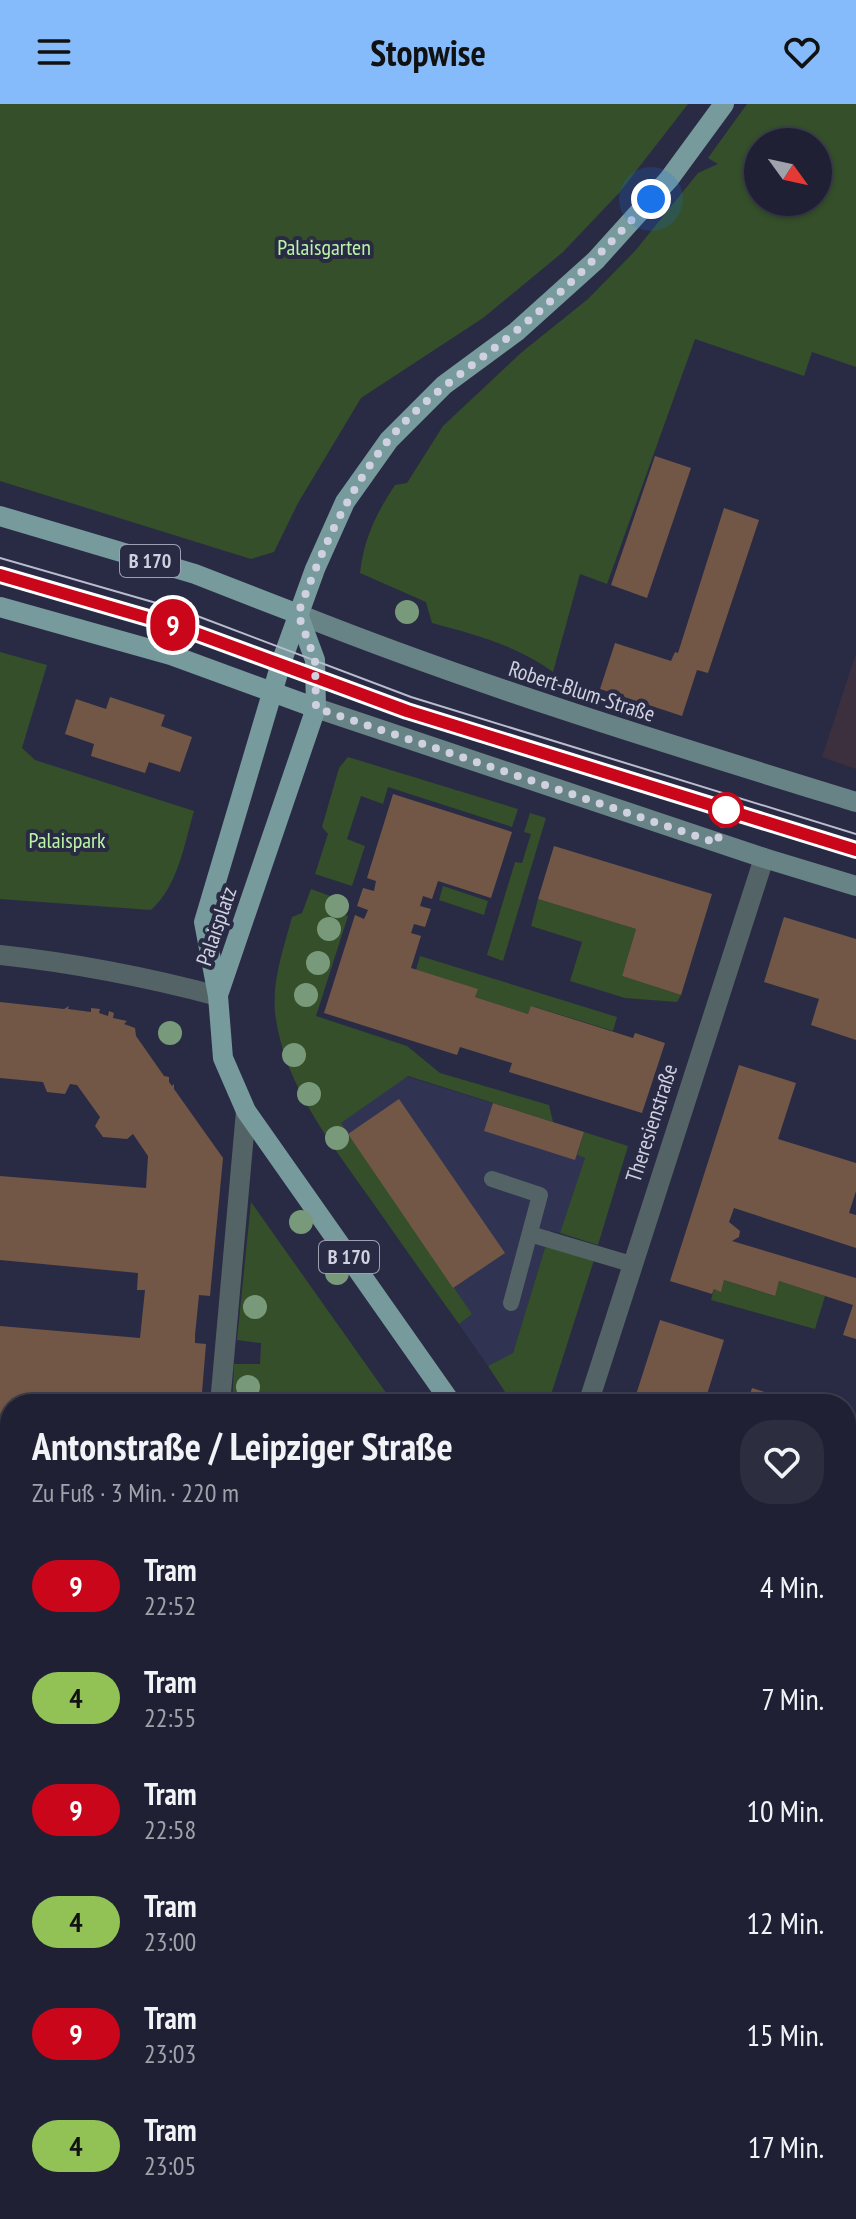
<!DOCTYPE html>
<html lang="de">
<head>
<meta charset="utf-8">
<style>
  :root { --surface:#1f2033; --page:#2c2d3f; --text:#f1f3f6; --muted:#a1a3ac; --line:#3c3e4e; --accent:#85bbfb }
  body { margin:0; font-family:"PT Sans Narrow",sans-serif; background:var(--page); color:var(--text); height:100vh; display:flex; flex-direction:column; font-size:30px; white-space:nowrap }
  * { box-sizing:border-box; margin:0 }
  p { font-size:26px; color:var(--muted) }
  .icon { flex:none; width:44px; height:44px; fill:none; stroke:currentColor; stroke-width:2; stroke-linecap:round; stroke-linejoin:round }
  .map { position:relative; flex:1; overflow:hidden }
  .details { position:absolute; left:0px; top:1290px; width:856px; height:826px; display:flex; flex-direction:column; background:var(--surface); border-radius:32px 32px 0 0; box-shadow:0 2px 6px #0004,0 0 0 2px var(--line) }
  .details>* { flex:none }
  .badge { padding:0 16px; border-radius:26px; font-size:28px; line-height:52px }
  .needle { width:52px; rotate:123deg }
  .buttons { position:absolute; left:744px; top:24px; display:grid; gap:16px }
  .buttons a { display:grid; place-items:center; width:88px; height:88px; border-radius:50%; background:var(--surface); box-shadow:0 2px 6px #0004,0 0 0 2px var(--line); font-size:40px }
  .you { position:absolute; width:40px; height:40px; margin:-20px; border:6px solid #fff; border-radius:50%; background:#1a73e8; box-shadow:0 0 0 12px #1a73e833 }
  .map>.badge { position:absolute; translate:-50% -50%; box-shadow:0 0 0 4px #fff }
  .round { display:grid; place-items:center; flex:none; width:84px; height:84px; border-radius:32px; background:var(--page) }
  .summary { display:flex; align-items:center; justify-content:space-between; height:136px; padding:0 32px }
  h1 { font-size:38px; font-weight:800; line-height:60px }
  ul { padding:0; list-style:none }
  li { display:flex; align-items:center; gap:24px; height:112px; padding:0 32px }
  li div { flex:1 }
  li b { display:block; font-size:30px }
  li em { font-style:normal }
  li .badge { min-width:88px; font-weight:700; text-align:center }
  header { display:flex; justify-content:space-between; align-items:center; height:104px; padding:0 32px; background:var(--accent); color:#111; font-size:36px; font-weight:800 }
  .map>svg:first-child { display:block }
  .commercial { fill:#3d303e }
  .built { fill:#313352 }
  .green { fill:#344f2a; fill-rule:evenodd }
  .building { fill:#735746 }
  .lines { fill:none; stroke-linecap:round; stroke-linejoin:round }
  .lane { stroke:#546466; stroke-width:16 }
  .street { stroke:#546466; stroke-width:20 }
  .secondary { stroke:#688385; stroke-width:20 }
  .primary { stroke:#779a9d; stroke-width:20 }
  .tram { stroke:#babccd; stroke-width:2 }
  .tree { fill:#799a7a }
  .line-casing { stroke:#fff; stroke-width:18 }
  .line { stroke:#c9061a; stroke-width:12 }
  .walk { stroke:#cfd1e1; stroke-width:8; stroke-dasharray:0 14.4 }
  .stop-dot { fill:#fff; stroke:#c9061a; stroke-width:4 }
  .labels { text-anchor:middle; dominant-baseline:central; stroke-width:8; stroke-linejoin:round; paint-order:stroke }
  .shield { fill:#292b44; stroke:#9d9fb2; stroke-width:2 }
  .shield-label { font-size:20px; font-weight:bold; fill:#cfd1e1 }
  .park-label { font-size:22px; fill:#bbf4a6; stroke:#292b44 }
  .street-label { font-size:22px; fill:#cfd1e1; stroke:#292b44 }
</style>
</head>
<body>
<header><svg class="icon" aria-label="menu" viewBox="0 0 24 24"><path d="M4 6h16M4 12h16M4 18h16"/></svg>Stopwise<svg class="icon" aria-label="heart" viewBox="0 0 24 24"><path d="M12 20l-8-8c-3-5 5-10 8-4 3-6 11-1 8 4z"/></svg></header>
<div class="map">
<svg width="856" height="2115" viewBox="0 0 856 2115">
  <rect width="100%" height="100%" fill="#292b44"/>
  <path class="commercial" d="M856 550V665L822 653Z"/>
  <path class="built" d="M284 934 584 1028 577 1051 585 1054 560 1129 551 1127 513 1249 488 1262 306 1000 292 970 282 939Z"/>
  <g class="green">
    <path d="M0 0H688L619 89 563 148 483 214 361 294 298 399 274 448 251 455 0 377Z"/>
    <path d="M747 0H856V263L812 248 804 272 695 235 607 480 580 470 553 568C516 541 476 531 432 519L426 498 360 469C364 434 376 410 395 381L407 379 443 322 522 248 588 195 635 147 698 69 718 60 708 54ZM818 38V98H758V38Z"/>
    <path d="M0 548 47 561 22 644 35 656 194 707C184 741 178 782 151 806L0 795Z"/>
    <path d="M348 653 518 705 512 723 388 683 383 700 361 692 347 735 365 742 352 782 315 770 328 730 322 723 339 664Z"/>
    <path d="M530 709 546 714 503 857 487 851 515 758 522 759 531 730 524 728Z"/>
    <path d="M443 782 488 797 484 811 439 796Z"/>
    <path d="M311 785 347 798 343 810 348 812 316 912 407 942 440 969 549 1001 553 1018 408 972 341 1019 472 1210 459 1220C429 1179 400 1137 371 1096 331 1039 283 980 275 908 272 876 284 843 292 813L302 809Z"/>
    <path d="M538 795 636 825 622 872 681 891 677 898 625 894 570 877 582 838 531 822Z"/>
    <path d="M420 852 617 913 613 927 532 902 528 910 475 893 477 885 416 866Z"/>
    <path d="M584 1028 628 1042 598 1141 560 1129 585 1054 577 1051Z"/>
    <path d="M251 1098 394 1300H232L234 1260H260L261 1239 237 1236Z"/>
    <path d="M546 1141 594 1156 548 1300H513L488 1262 513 1249Z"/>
    <path d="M724 1176 774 1192 779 1177 825 1192 815 1225 711 1196 714 1185 721 1187Z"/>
    <path d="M846 1430 856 1433V1702L846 1709Z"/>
    <path d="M0 1547 10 1548V1668L0 1667Z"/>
    <path d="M856 1725V1789L846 1776V1732Z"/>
    <path d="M846 1945 856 1960V2115H825L819 2106H846Z"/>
    <path d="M248 2106H330L340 2115H240Z"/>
    <path d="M436 2106H548L540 2115H447Z"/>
    <path d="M579 2106H743L729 2115H590Z"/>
  </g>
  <g class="building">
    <path d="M655 352 691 364 647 494 611 481Z"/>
    <path d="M724 404 759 416 708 569 697 566 682 612 600 585 615 539 671 557 675 548 678 549Z"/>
    <path d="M110 593 165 611 161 622 192 633 180 668 149 658 145 669 91 652 94 640 65 630 76 595 106 605Z"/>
    <path d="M393 690 512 728 491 794 438 777 432 795 423 792 420 802 431 805 425 823 414 820 411 829 421 832 411 864 478 885 475 893 528 910 531 902 633 934 635 929 665 939 642 1009 509 968 512 959 460 943 457 951 324 909 355 811 364 815 368 806 357 802 363 784 374 787 376 777 367 774Z"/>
    <path d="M554 742 712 790 681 891 622 872 636 825 538 795Z"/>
    <path d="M784 813 856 835V936L811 921 819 895 764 878Z"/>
    <path d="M0 898 64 905 69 902 68 905 91 908V904L100 905 99 909 108 912 109 907 114 909 113 914 127 917 124 920 135 924 136 932 164 972 169 973V978L172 982 174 980V985L223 1054 210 1192 199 1191 195 1231V1239L206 1240 201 1300H10V1353L0 1352V1222L140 1234 145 1186H137L138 1169 0 1156V1072L146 1084 148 1052 133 1030 127 1035 103 1033 95 1022 100 1013 77 981 70 980 65 990 47 988 43 978 0 974Z"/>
    <path d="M739 961 796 979 778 1035 856 1059V1087L849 1109 856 1111V1144L734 1104 729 1118 740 1127 739 1133 732 1137 856 1174V1235L843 1231 853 1201 779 1177 775 1192 724 1176 721 1188 714 1185 712 1190 670 1177Z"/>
    <path d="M399 995 505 1149 453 1184 348 1030Z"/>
    <path d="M493 999 584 1028 575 1056 484 1027Z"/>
    <path d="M660 1216 724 1236 704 1300H633Z"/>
    <path d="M752 1284 799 1299V1300H747Z"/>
    <path d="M846 1314 856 1318V1365L847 1394Z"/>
    <path d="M0 1405 10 1406V1478H6L2 1514Z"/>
    <path d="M0 1723 10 1724V1782L0 1781Z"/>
    <path d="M0 1833 10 1834V1894L0 1893Z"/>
    <path d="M0 2087 10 2094V2106H25L19 2115H0Z"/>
    <path d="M188 2106H248L240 2115H198Z"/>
    <path d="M330 2106H436L447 2115H340Z"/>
    <path d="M548 2106H579L589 2115H540Z"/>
    <path d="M803 2106H819L825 2115H789Z"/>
  </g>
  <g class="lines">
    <g class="lane">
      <path d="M492 1075 540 1091 511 1199"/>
      <path d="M530 1130 631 1160"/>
    </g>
    <g class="street">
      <path d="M0 851C74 859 146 873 218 892"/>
      <path d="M220 1300 246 1007"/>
      <path d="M588 1300 764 754"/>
      <path d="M0 1803 10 1804"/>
      <path d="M89 2115 95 2106"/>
    </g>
    <g class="secondary">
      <path d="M298 510C481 583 668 640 856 698"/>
      <path d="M316 604 764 754 856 782"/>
    </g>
    <g class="primary">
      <path d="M0 412 195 470 298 510 315 556 316 604 219 888"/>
      <path d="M0 503 171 551 316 604"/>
      <path d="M452 1300 246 1007 223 954 218 892 204 818 281 559 315 465 345 398 389 336 444 281 516 228 596 156 669 75 724 0"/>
      <path d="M846 1860 856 1874"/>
    </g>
    <g class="tram">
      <path d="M0 454 184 507 411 593 856 730"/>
      <path d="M0 470 179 523 407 607 856 746"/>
    </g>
  </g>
  <g class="tree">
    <circle cx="407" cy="508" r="12"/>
    <circle cx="337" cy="802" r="12"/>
    <circle cx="329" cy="825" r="12"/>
    <circle cx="318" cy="859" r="12"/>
    <circle cx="306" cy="891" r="12"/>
    <circle cx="170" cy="929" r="12"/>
    <circle cx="294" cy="951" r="12"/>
    <circle cx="309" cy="990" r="12"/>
    <circle cx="337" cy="1034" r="12"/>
    <circle cx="301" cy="1118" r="12"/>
    <circle cx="337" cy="1169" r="12"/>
    <circle cx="255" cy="1203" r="12"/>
    <circle cx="248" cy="1283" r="12"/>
  </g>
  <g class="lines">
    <defs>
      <path id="line" d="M0 471 179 523 407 607 856 746"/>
    </defs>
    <use href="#line" class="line-casing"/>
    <use href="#line" class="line"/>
    <path class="walk" d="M651 95C608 142 565 187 516 227 472 263 423 293 387 338 346 390 321 448 298 510L315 556 316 604 717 739 726 706"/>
  </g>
  <circle class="stop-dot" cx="726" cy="706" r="16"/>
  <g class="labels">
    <g class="shield">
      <rect x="120" y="441" width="60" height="32" rx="6"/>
      <rect x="319" y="1137" width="60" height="32" rx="6"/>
    </g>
    <g class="shield-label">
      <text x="150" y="457">B 170</text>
      <text x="349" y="1153">B 170</text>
    </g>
    <g class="park-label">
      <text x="324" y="143">Palaisgarten</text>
      <text x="67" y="736">Palaispark</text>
    </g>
    <g class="street-label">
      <text transform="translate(582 587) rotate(18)">Robert-Blum-Straße</text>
      <text transform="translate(216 822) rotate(-71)">Palaisplatz</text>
      <text transform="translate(651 1019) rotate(-72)">Theresienstraße</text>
    </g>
  </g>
</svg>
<div class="buttons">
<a><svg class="needle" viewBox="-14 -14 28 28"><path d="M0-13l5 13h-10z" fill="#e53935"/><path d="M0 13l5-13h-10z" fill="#a1a3ac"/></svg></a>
</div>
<div class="you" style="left:651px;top:95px"></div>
<b class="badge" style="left:173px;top:521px;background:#c9061a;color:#fff">9</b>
<section class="details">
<div class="summary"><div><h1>Antonstraße / Leipziger Straße</h1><p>Zu Fuß · 3 Min. · 220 m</p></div><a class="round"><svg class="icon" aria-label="heart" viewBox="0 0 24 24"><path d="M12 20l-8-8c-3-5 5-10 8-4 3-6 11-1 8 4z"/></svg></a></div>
<ul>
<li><span class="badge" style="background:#c9061a;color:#fff">9</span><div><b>Tram</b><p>22:52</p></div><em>4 Min.</em></li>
<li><span class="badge" style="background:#92c255;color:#111">4</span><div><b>Tram</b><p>22:55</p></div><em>7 Min.</em></li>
<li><span class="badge" style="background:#c9061a;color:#fff">9</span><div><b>Tram</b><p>22:58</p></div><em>10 Min.</em></li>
<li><span class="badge" style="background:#92c255;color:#111">4</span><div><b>Tram</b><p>23:00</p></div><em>12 Min.</em></li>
<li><span class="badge" style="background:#c9061a;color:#fff">9</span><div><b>Tram</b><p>23:03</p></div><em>15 Min.</em></li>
<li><span class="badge" style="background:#92c255;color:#111">4</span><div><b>Tram</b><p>23:05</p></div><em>17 Min.</em></li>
</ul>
</section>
</div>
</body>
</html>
